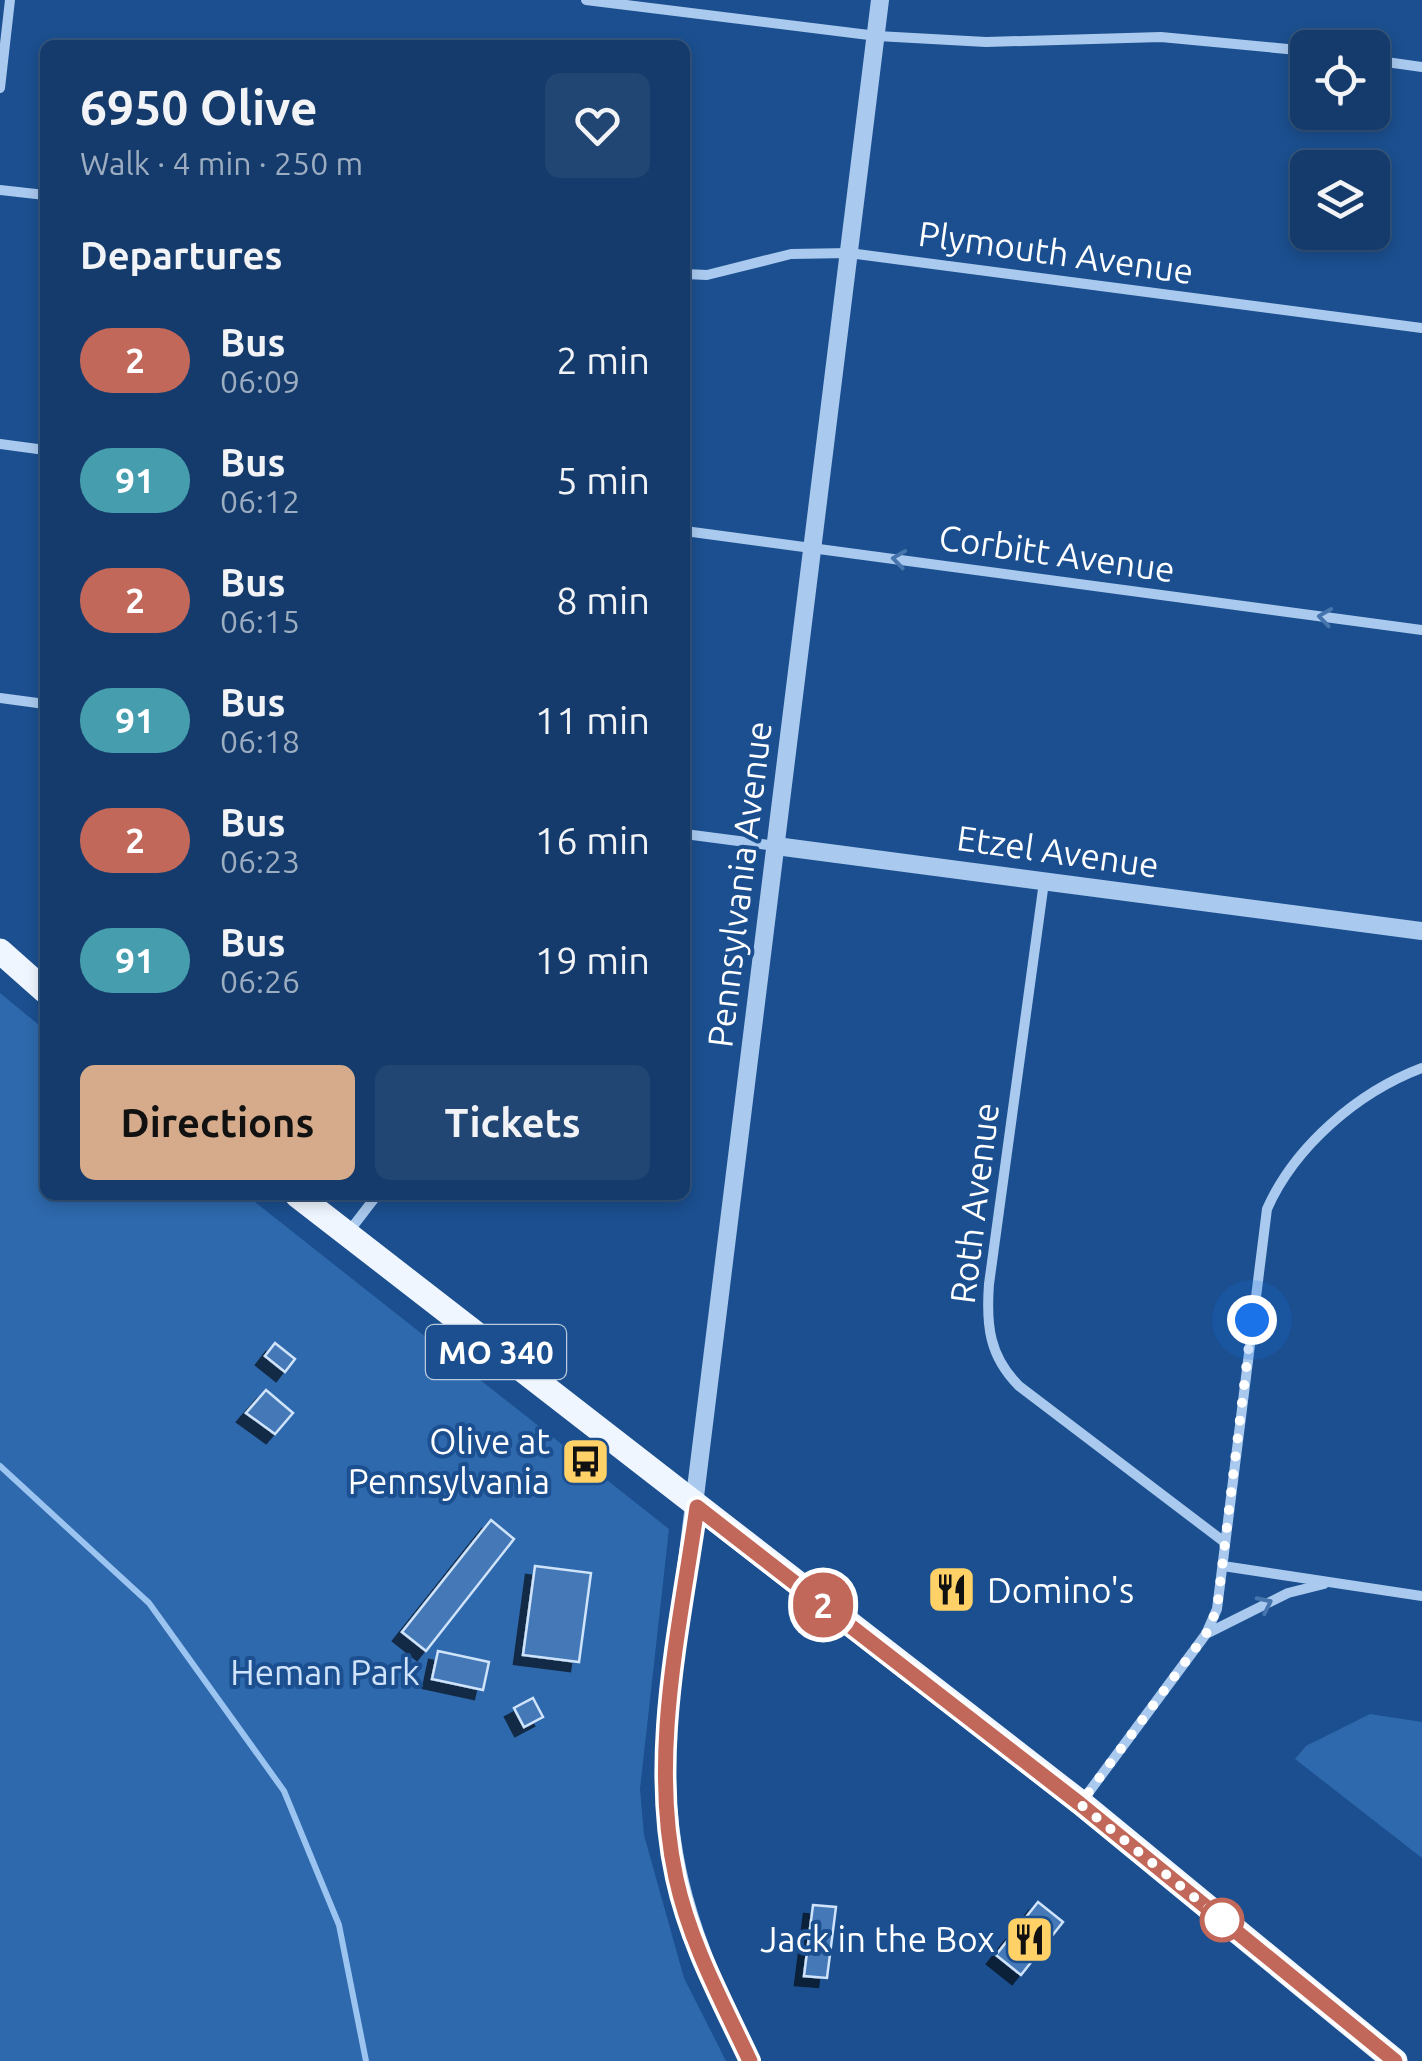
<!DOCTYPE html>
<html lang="en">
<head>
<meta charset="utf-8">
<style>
  :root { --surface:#143b6b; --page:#214673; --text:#f1f3f6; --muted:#9dadc1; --line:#33557e; --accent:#d6ab8b }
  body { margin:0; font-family:Ubuntu,sans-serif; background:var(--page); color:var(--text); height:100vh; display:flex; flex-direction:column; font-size:38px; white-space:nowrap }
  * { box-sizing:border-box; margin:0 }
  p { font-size:32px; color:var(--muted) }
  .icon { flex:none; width:55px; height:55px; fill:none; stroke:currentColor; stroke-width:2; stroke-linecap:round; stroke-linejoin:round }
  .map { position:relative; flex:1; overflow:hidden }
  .details { position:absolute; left:40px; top:40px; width:650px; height:1160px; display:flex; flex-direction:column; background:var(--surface); border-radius:15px; box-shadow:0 5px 15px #0003,0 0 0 2px var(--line) }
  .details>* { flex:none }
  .badge { padding:0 20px; border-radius:32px; font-size:35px; line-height:65px }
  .tools { position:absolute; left:1290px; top:30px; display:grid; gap:20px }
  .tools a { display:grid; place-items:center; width:100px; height:100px; border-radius:15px; background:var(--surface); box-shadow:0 5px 15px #0003,0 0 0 2px var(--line); font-size:50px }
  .you { position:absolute; width:50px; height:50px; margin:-25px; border:8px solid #fff; border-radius:50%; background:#1a73e8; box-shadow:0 0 0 15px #1a73e833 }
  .map>.badge { position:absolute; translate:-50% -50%; box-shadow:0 0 0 5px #fff }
  h2 { padding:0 40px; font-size:38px; line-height:90px }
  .round { display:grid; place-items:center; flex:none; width:105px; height:105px; border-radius:15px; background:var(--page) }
  .headline { display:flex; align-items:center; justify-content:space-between; height:170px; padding:0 40px }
  h1 { font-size:48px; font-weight:600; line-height:75px }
  .button { display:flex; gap:20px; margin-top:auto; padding:20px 40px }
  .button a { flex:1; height:115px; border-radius:15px; background:var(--accent); color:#111; font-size:40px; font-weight:600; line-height:115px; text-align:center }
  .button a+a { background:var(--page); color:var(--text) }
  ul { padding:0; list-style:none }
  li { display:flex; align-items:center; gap:30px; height:120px; padding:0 40px }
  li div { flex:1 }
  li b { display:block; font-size:38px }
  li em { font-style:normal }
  li .badge { min-width:110px; font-weight:700; text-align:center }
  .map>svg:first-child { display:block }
  .green { fill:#2e69ad }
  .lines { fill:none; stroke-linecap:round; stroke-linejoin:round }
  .stream { stroke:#9cc4f0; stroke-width:6 }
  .building { fill:#4478b7; stroke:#cfe3fa; stroke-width:2.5; filter:url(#shadow) }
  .minor { stroke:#a9c9ee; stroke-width:10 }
  .tertiary { stroke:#a9c9ee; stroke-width:18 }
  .primary { stroke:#f0f6ff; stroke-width:25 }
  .oneway { stroke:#4674ac }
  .line-casing { stroke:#fff; stroke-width:22 }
  .line { stroke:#c2685b; stroke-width:15 }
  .walk { stroke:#fff; stroke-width:10; stroke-dasharray:0 18 }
  .stop-dot { fill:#fff; stroke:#c2685b; stroke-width:5 }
  .labels { text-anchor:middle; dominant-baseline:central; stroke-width:8; stroke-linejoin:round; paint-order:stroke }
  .shield { fill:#1b4f8f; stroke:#bbcadd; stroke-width:2.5 }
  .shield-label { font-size:32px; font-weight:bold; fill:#fff }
  .street-label { font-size:35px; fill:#fff; stroke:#1b4f8f }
  .poi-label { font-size:35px; fill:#fff; stroke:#1b4f8f; text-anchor:end }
  .park-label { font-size:35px; fill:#cfe3fa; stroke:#1b4f8f }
</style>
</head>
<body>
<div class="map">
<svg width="1422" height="2061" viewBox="0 0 1422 2061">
  <defs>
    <filter id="shadow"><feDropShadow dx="-9" dy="9" stdDeviation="0" flood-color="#0009"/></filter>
  </defs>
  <rect width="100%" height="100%" fill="#1b4f8f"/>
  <g class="green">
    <path d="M0 993 45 1030V1195H246L669 1529 640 1789 644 1835 684 1978 726 2061H0Z"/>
    <path d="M1370 1714 1422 1722V1858L1295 1759 1306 1746Z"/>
  </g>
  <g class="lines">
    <path class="stream" d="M0 1466 149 1603 284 1791 339 1925 366 2061"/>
  </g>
  <g class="building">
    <path d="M275 1343 295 1359 285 1372 265 1356Z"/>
    <path d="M266 1390 293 1413 275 1434 246 1413Z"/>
    <path d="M491 1520 514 1539 426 1651 402 1632Z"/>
    <path d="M535 1566 591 1573 579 1662 523 1655Z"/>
    <path d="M438 1651 489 1662 483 1690 432 1679Z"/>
    <path d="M533 1698 543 1717 524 1727 514 1708Z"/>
    <path d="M1038 1902 1063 1922 1021 1975 996 1955Z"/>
    <path d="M813 1905 836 1907 827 1978 804 1976Z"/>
  </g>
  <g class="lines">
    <g class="minor">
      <path d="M586 0 877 36 986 42 1161 37 1308 51"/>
      <path d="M1372 60 1422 67"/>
      <path d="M0 88 10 0"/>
      <path d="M0 190 45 195"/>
      <path d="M685 274 707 275 791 254 849 253 1422 328"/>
      <path d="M0 444 45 450"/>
      <path d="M685 531 1422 630"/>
      <path d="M0 698 45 704"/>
      <path d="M685 834 776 846"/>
      <path d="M1044 882 989 1284C986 1325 989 1356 1019 1386L1223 1541"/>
      <path d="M347 1234 377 1195"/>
      <path d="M1223 1566 1422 1596"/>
      <path d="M1206 1634 1288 1593 1324 1584"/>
      <path d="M1083 1800 1206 1634 1217 1609 1267 1209C1295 1146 1358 1092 1422 1068"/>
    </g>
    <g class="tertiary">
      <path d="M776 846 1422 931"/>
      <path d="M750 2061C692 1941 660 1859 667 1723L880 0"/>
    </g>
    <g class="primary">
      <path d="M0 951 45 991"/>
      <path d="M297 1195 1081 1803 1395 2061"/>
    </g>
  </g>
  <defs><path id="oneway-chevron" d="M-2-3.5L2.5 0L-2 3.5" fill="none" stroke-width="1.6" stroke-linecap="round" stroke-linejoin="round" transform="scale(2.5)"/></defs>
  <g class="oneway">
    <use href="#oneway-chevron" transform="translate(899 559) rotate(-172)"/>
    <use href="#oneway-chevron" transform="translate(1325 617) rotate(-172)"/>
    <use href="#oneway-chevron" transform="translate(1265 1604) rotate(-26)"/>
  </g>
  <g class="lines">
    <defs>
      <path id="line" d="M750 2061C722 2001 690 1943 676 1878 649 1755 680 1628 697 1507L1080 1804 1395 2061"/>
    </defs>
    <use href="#line" class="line-casing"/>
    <use href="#line" class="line"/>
    <path class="walk" d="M1222 1920 1080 1804 1206 1634 1217 1609 1252 1320"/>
  </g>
  <defs>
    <symbol id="bus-square" viewBox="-11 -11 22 22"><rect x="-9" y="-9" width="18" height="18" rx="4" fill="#ffd166" stroke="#1b4f8f"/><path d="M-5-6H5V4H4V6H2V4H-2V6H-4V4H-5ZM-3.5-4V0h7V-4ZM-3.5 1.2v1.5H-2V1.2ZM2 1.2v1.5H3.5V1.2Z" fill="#111"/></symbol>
    <symbol id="restaurant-square" viewBox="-11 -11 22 22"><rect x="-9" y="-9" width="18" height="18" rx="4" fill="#ffd166" stroke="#1b4f8f"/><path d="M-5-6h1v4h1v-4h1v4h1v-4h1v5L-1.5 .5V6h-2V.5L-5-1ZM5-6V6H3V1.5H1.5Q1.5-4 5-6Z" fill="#111"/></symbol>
  </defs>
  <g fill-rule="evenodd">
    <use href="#bus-square" x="558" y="1434" width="55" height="55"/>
    <use href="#restaurant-square" x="924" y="1562" width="55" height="55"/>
    <use href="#restaurant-square" x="1002" y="1912" width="55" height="55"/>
  </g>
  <circle class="stop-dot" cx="1222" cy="1920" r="20"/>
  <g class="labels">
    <rect class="shield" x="426" y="1325" width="140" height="54" rx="8"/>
    <g class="shield-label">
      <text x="496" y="1352">MO 340</text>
    </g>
    <g class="street-label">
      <text transform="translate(1056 252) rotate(8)">Plymouth Avenue</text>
      <text transform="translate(1057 553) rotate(8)">Corbitt Avenue</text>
      <text transform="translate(1058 851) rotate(8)">Etzel Avenue</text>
      <text transform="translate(739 884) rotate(-83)">Pennsylvania Avenue</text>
      <text transform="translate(974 1203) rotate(-83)">Roth Avenue</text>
    </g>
    <g class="poi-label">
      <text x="550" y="1441">Olive at<tspan x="550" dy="40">Pennsylvania</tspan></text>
      <text x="987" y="1590" text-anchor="start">Domino's</text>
      <text x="995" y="1939">Jack in the Box</text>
    </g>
    <g class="park-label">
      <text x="325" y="1672">Heman Park</text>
    </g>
  </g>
</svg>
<div class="tools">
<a><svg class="icon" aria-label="locate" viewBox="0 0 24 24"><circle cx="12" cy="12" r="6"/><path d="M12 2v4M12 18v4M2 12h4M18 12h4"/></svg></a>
<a><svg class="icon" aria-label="layers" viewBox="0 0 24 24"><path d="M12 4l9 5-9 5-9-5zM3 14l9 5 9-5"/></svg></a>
</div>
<div class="you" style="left:1252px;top:1320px"></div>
<b class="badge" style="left:823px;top:1605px;background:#c2685b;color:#fff">2</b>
<section class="details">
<div class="headline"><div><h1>6950 Olive</h1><p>Walk · 4 min · 250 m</p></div><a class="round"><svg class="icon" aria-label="heart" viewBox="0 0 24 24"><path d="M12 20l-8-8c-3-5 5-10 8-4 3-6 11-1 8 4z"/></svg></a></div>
<h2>Departures</h2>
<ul>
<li><span class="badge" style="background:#c2685b;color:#fff">2</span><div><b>Bus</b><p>06:09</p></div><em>2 min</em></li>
<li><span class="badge" style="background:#469dad;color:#fff">91</span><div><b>Bus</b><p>06:12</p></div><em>5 min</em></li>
<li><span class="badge" style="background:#c2685b;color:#fff">2</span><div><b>Bus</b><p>06:15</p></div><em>8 min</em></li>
<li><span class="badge" style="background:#469dad;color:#fff">91</span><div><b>Bus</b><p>06:18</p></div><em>11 min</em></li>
<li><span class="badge" style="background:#c2685b;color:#fff">2</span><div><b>Bus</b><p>06:23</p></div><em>16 min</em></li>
<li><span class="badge" style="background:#469dad;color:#fff">91</span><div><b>Bus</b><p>06:26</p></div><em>19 min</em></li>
</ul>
<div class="button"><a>Directions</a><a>Tickets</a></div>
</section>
</div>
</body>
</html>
